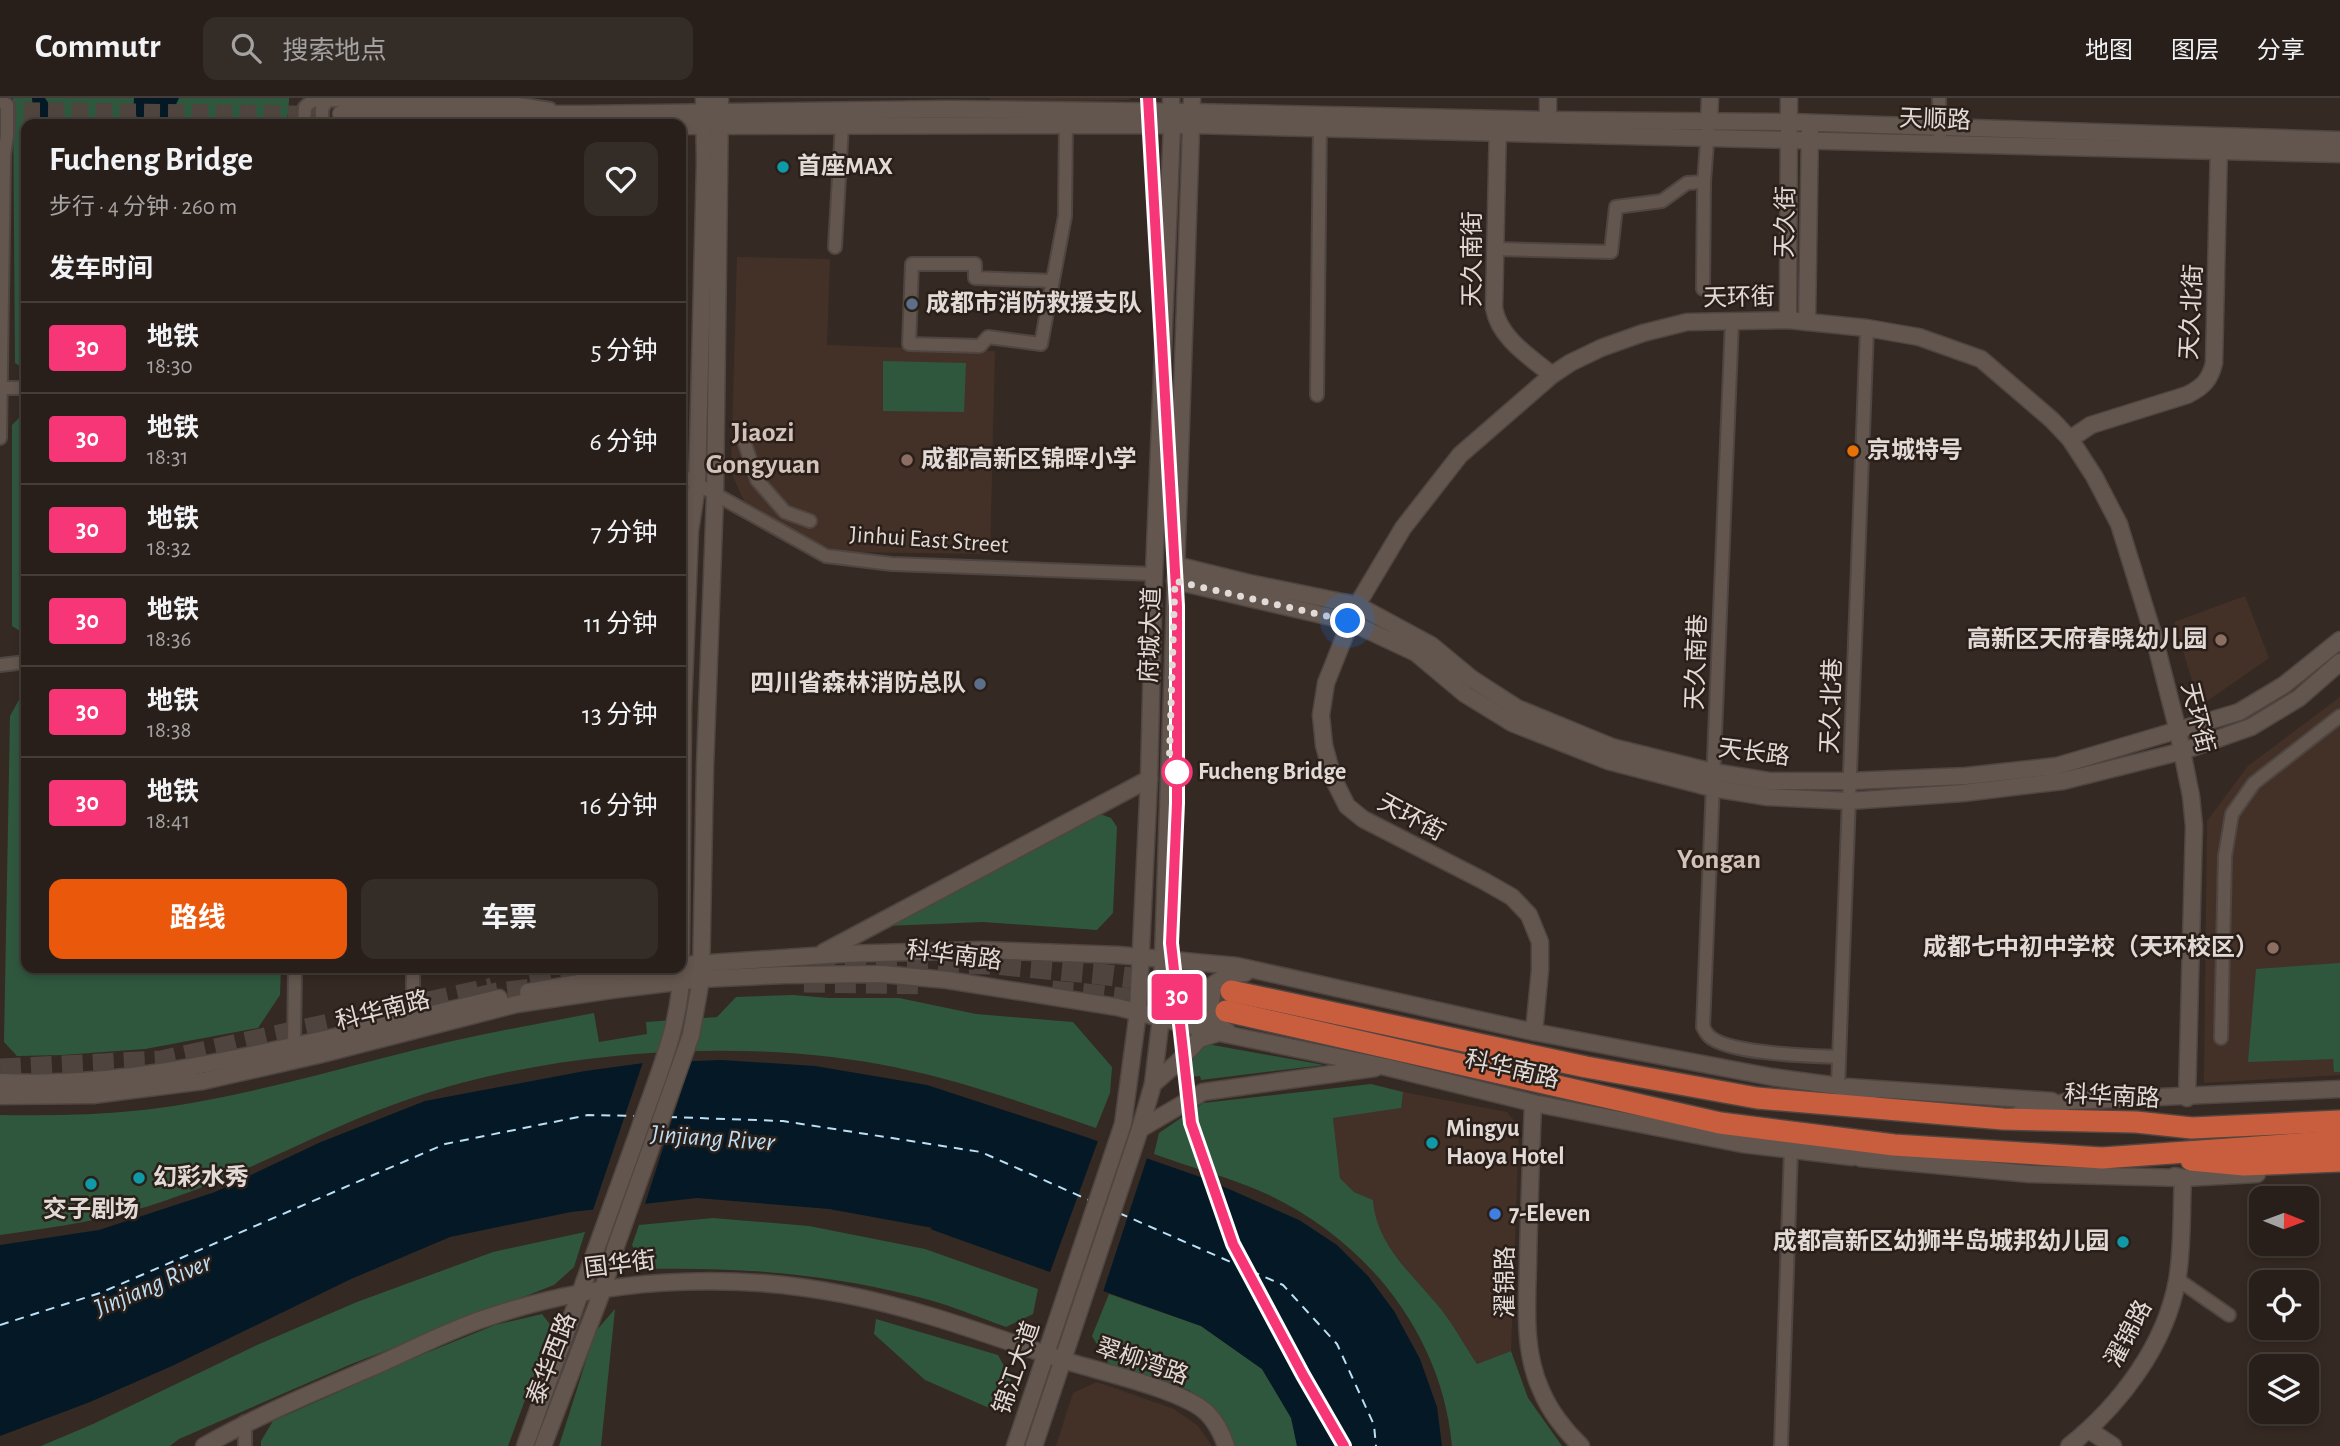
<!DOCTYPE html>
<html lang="zh">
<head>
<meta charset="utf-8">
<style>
  :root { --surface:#281f1a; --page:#342c27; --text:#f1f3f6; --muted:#a5a2a2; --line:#443d39; --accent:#ea580c }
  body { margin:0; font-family:"Alegreya Sans","Noto Sans SC",sans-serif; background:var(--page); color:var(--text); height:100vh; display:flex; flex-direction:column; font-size:26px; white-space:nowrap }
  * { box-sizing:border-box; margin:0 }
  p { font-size:23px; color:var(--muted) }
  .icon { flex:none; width:38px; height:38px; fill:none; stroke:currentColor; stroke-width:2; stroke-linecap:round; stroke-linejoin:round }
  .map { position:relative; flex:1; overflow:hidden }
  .side { position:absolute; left:21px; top:21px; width:665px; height:854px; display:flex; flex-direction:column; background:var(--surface); border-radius:14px; box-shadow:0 4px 10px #0003,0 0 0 2px var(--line) }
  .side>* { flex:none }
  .badge { padding:0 14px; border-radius:5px; font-size:24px; line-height:46px }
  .needle { width:46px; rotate:91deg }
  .fabs { position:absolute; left:2249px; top:1088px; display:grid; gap:14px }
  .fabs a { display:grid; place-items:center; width:70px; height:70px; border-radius:14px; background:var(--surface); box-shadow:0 4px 10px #0003,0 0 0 2px var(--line); font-size:35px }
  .you { position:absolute; width:35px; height:35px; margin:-18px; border:5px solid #fff; border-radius:50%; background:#1a73e8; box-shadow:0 0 0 10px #1a73e833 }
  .map>.badge { position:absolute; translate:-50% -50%; box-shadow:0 0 0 4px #fff }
  h2 { padding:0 28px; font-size:26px; line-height:63px }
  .round { display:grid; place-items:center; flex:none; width:74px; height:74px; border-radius:14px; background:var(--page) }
  .summary { display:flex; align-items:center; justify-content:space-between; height:119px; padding:0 28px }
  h1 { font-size:33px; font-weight:700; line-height:52px }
  .cta { display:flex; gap:14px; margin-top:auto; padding:14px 28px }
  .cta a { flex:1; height:80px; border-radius:14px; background:var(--accent); color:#fff; font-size:28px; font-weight:700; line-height:80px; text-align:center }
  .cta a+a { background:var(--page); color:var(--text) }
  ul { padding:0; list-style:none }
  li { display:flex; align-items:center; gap:21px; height:91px; padding:0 28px; border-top:2px solid var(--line) }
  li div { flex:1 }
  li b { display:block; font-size:26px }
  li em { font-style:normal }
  li .badge { min-width:77px; font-weight:700; text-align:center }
  header { display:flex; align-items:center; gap:42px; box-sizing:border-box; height:98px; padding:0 35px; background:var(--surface); border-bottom:2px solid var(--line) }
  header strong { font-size:33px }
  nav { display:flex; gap:38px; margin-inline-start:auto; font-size:24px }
  .search { width:490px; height:63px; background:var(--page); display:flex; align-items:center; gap:18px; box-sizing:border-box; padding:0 24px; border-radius:14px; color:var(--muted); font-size:26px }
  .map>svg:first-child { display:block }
  .built { fill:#433128 }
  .green { fill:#2f573e }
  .water { fill:#041925 }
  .pier { fill:#352923 }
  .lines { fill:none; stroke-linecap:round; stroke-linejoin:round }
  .ferry { stroke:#bcdff6; stroke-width:2; stroke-dasharray:9 7; stroke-linecap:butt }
  .secondary-tunnel { stroke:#4f443e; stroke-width:16; stroke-dasharray:16 8; stroke-linecap:butt }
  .highway-tunnel { stroke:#4f443e; stroke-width:21; stroke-dasharray:21 10; stroke-linecap:butt }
  .street-casing { stroke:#4f4541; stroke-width:16 }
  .secondary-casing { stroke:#4f4541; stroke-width:19 }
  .highway-casing { stroke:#4f4541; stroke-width:24 }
  .street { stroke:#63564f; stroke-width:12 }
  .secondary { stroke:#63564f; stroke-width:16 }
  .highway { stroke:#c95e3e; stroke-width:21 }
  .line-casing { stroke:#fff; stroke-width:16 }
  .line { stroke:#f63676; stroke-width:10 }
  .walk { stroke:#e2dad6; stroke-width:7; stroke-dasharray:0 12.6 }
  .culture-dot { fill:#0f9aa8; stroke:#2b1f19; stroke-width:2.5 }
  .service-dot { fill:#5c6f8a; stroke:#2b1f19; stroke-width:2.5 }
  .food-dot { fill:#e8710a; stroke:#2b1f19; stroke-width:2.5 }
  .education-dot { fill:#8d6e63; stroke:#2b1f19; stroke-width:2.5 }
  .stop-dot { fill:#fff; stroke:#f63676; stroke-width:3.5 }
  .shop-dot { fill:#3f7fe0; stroke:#2b1f19; stroke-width:2.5 }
  .labels { text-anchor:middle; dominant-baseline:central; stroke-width:5; stroke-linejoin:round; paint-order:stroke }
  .street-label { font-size:24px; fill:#e2dad6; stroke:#2b1f19 }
  .poi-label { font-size:24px; font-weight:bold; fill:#e2dad6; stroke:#2b1f19; text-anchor:start }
  .stop-label { font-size:24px; font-weight:bold; fill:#e2dad6; stroke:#2b1f19; text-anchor:start }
  .water-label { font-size:26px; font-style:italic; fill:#bcdff6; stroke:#2b1f19 }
  .quarter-label { font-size:28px; font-weight:bold; fill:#d2c2ba; stroke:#2b1f19 }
</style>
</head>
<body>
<header>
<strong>Commutr</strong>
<div class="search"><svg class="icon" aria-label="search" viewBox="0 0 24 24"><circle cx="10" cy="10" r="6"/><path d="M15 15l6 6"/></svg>搜索地点</div>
<nav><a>地图</a><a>图层</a><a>分享</a></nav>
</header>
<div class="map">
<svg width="2340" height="1348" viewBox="0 0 2340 1348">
  <rect width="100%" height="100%" fill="#352923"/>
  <g class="built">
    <path d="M989 0H1130L1129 2 993 5Z"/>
    <path d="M737 159 830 161 827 247 995 253 990 456 845 454 818 447 744 403 731 374Z"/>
    <path d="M2245 498 2269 560 2200 608 2174 524Z"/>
    <path d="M2340 599V977L2204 985 2207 723 2248 668Z"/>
    <path d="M1403 994 1507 1014 1519 1029 1511 1253 1477 1266 1443 1213 1406 1172 1380 1136 1374 1116 1373 1102 1354 1094 1340 1080 1333 1020 1400 1010Z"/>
    <path d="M1097 1284 1174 1311 1198 1328 1212 1348H1056L1073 1295Z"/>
  </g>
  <g class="green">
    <path d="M13 0H289V3L287 26H26V272L15 265Z"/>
    <path d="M883 263 966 265 964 314 883 313Z"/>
    <path d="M26 313V537L12 528V327Z"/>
    <path d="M26 589V870H281L280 897 258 930 145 951 63 957 17 958 4 944 10 618Z"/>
    <path d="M1100 716 1111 720 1117 729 1113 815 1097 832 983 824 885 828 1087 718Z"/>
    <path d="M2340 865V974H2334L2333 961 2248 964 2256 871Z"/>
    <path d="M793 897 829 900H899L976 916 1073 924 1112 969 1110 995 1096 1030C1029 1007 963 983 894 969 747 939 557 951 415 999 330 1027 252 1074 167 1102 113 1121 57 1129 0 1137V1017C48 1018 96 1017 143 1012 228 1002 309 979 391 958 458 940 526 928 594 915L599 944 647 936 646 924 717 919 736 899Z"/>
    <path d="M1207 946 1324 967 1201 982 1200 978 1190 979 1185 964Z"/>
    <path d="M1371 986 1403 994 1401 1010 1333 1020 1340 1080 1354 1094 1373 1102C1376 1147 1413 1177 1441 1211 1454 1228 1465 1248 1477 1266L1511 1253 1528 1300 1562 1348H1452C1442 1237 1368 1144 1269 1097 1233 1080 1192 1070 1154 1056L1159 1035 1203 1005Z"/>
    <path d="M713 1120 809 1128 925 1151 1038 1191 1033 1216 1006 1229C975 1218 943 1204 910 1197 823 1175 734 1169 645 1171L632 1147 639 1127Z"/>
    <path d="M585 1134 574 1169 554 1187 349 1267 179 1341 170 1348H41L93 1326 257 1247 357 1204 493 1154Z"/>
    <path d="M1109 1196 1201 1228 1262 1271 1292 1320 1297 1348H1235L1220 1317 1189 1292 1110 1268 1092 1238Z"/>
    <path d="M615 1211 601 1348H559L595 1234Z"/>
    <path d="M542 1216 552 1229 508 1348H261V1343L273 1323 426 1255 495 1227Z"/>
    <path d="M876 1221 998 1257 1011 1281 996 1313 925 1282 874 1236Z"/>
  </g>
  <g class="water">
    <path d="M32 0H45L59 21V26H34Z"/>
    <path d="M134 0H179L171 17 173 26H142C135 20 133 8 134 0Z"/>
    <path d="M721 962 815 968 927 987 1080 1037 1206 1081 1299 1122 1337 1147 1368 1178 1394 1213 1420 1261 1437 1309 1442 1348H1297L1291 1320 1262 1271 1201 1228 930 1131 933 1130 829 1111 697 1100 571 1114 450 1139 351 1181 172 1268 90 1304 0 1338V1147L99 1132 215 1094 321 1044 425 1003 585 973 644 965Z"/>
  </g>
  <g class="pier">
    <path d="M692 960 644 1109 592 1115 644 961Z"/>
    <path d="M1099 1040 1148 1057 1102 1197 1049 1177Z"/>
  </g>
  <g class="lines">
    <g class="ferry">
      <path d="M668 1019 783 1023 981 1054 1091 1103"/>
      <path d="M1119 1115 1283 1187 1337 1246 1374 1327 1376 1348"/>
      <path d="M0 1227 100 1195 445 1046 588 1017 635 1018"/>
    </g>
    <g class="secondary-tunnel">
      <path d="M0 12 341 16"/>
      <path d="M0 25 117 26"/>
    </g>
    <g class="highway-tunnel">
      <path d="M814 864 993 866 1100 876 1231 893"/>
      <path d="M530 882 556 876 611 870"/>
      <path d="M804 884 926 886"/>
      <path d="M1052 893 1097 897 1226 913"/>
      <path d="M477 900 497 895 549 889"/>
      <path d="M0 971 161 963 492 890"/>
    </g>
    <defs>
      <g id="street">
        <path d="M1939 0 1940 38"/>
        <path d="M0 2 7 7V38L4 56 0 340"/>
        <path d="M304 26 305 9 312 3 327 2 518 6 550 11"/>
        <path d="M322 26V11L327 2"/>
        <path d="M835 149 842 27"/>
        <path d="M1496 151 1611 154 1616 109 1662 103 1687 85 1704 84"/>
        <path d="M1053 183 975 180V166H912L909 246 980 248 988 239 1041 246 1065 118 1066 21"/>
        <path d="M1703 191 1704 84 1708 31"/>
        <path d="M1732 223 1703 929C1704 931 1707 936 1709 938 1727 956 1812 958 1839 959"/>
        <path d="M0 290H26"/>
        <path d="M1317 297 1320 23"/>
        <path d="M742 337 757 382 785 414 810 423"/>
        <path d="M681 377 826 458 892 466 1154 476"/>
        <path d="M0 567 26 564"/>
        <path d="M413 870V900L416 920"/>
        <path d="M2221 940 2225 758 2232 716 2254 685 2340 618"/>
        <path d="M294 948 295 870"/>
        <path d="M1838 988 1867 230"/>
        <path d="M2177 1181 2229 1217"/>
        <path d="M245 1348V1324"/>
        <path d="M1781 1348 1791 1052"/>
      </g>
      <g id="secondary">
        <path d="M1548 0V33"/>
        <path d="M341 16H581L948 11 1193 14 1548 22 1790 24 2340 42"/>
        <path d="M1498 24 1494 210C1499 240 1530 259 1552 277"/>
        <path d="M1709 24 1710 0"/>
        <path d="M681 28 1192 27 2340 56"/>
        <path d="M1788 222 1789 0"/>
        <path d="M1807 224 1810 30"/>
        <path d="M2070 341 2091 327 2187 297C2203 289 2210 282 2214 265L2219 46"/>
        <path d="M1176 467 1249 485 1357 507 1431 547 1472 581 1517 610 1612 649 1713 674 1769 683H1850L1966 678 2057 668 2239 614 2284 587 2340 542"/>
        <path d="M1175 483 1348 523 1416 555 1465 596 1512 625 1608 663 1712 690 1768 699 1849 703 1963 695 2063 683 2183 653 2251 629 2299 600 2340 564"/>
        <path d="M824 854 1149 681"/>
        <path d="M681 855 683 611 690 433 697 387 705 65 704 0"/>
        <path d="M681 867 841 856 981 852 1119 857 1237 868 1534 934 1772 979 1838 988 1876 1008"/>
        <path d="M528 894 664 870"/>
        <path d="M1227 933 1214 926 1210 909 1214 886 1228 877 1245 875"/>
        <path d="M1534 934 1540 872V844L1529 817 1512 799 1484 783 1363 721 1347 708 1333 680 1324 647 1321 617 1326 585 1357 507 1403 430 1460 357 1552 277 1570 265 1601 250 1643 235 1687 224 1788 222 1867 230 1919 239 1981 261 2052 322 2070 341 2094 378 2119 426 2154 539 2178 633 2191 698 2194 728 2187 1000"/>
        <path d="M0 984C90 988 172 974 260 955 340 939 420 919 499 900"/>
        <path d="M1153 986 1178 964 1199 941 1218 935"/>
        <path d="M1848 989 2052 1003"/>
        <path d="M0 998 93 997 203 983 318 957 517 906 611 892 701 881 785 877 882 876 947 882 1117 909 1220 935 1386 969 1533 1005 1742 1046 1852 1059 1887 1049"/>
        <path d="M1533 1005C1531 1058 1529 1112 1528 1165 1527 1207 1523 1253 1541 1292 1549 1312 1565 1333 1581 1348"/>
        <path d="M2019 1016 2069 1003 2340 991"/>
        <path d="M1140 1031 1203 994 1375 970"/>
        <path d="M1860 1060 2030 1076 2183 1080C2181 1114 2183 1150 2177 1183 2165 1248 2120 1307 2069 1348"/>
        <path d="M2175 1078 2183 1080 2257 1076"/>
        <path d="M2089 1332 2113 1348"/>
        <path d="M204 1348C257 1318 312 1295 368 1271 408 1254 448 1232 489 1219 602 1181 725 1173 842 1196 917 1210 991 1238 1063 1262 1097 1273 1184 1292 1207 1315 1216 1324 1222 1336 1226 1348"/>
        <path d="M525 1348C562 1244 601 1140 638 1035 655 984 680 931 681 876"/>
        <path d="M543 1348 603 1191 616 1148 691 937 701 881 705 669 715 398 720 0"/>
        <path d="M1015 1348 1123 1026 1138 914 1149 681 1154 476 1172 27 1171 0"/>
        <path d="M1034 1348 1140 1031 1153 986 1161 919 1192 0"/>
      </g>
      <g id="highway">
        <path d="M1231 893 1586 969 1757 1000 2003 1021 2136 1024 2192 1030 2340 1023"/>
        <path d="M1226 913 1720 1025 1894 1047 2102 1060 2340 1043"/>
        <path d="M2191 1062 2244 1067 2340 1063"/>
      </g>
    </defs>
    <use href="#street" class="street-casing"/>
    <use href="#secondary" class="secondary-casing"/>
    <use href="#highway" class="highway-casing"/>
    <use href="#street" class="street"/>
    <use href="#secondary" class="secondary"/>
    <use href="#highway" class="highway"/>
  </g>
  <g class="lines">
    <defs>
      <path id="line" d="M1148 0 1177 508V705L1171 845 1191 1025 1233 1146 1303 1277 1344 1348"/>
    </defs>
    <use href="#line" class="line-casing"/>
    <use href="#line" class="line"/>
    <path class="walk" d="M1177 674 1169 672 1175 483 1348 523"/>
  </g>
  <g class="culture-dot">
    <circle cx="783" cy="69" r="7"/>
    <circle cx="1432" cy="1045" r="7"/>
    <circle cx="139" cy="1080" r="7"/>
    <circle cx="91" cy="1086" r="7"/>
    <circle cx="2123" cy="1144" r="7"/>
  </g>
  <g class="service-dot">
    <circle cx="912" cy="206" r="7"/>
    <circle cx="980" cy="586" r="7"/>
  </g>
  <circle class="food-dot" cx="1853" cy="353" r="7"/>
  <g class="education-dot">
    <circle cx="907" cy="362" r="7"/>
    <circle cx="2221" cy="542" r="7"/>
    <circle cx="2273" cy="850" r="7"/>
  </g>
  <circle class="stop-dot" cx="1177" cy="674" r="14"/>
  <circle class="shop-dot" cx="1495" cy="1116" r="7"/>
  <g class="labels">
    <g class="street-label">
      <text transform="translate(1935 22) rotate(2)">天顺路</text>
      <text transform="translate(1786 124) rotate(-89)">天久街</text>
      <text transform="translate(1473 161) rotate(-90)">天久南街</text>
      <text transform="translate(1739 200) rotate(-1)">天环街</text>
      <text transform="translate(2192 214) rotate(-87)">天久北街</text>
      <text transform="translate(929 442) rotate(4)">Jinhui East Street</text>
      <text transform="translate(1151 537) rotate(-88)">府城大道</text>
      <text transform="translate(1697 564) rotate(-88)">天久南巷</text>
      <text transform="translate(1832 608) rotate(-88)">天久北巷</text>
      <text transform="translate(2197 620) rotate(76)">天环街</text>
      <text transform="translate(1754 655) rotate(7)">天长路</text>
      <text transform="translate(1411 720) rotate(28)">天环街</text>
      <text transform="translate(954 858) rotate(7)">科华南路</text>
      <text transform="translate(383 913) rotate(-14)">科华南路</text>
      <text transform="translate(1512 972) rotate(13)">科华南路</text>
      <text transform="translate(2112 999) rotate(3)">科华南路</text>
      <text transform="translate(620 1167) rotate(-7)">国华街</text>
      <text transform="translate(1506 1184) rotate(-90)">濯锦路</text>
      <text transform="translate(2129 1236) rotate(-62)">濯锦路</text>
      <text transform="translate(552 1261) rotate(-69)">泰华西路</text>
      <text transform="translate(1142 1264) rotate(19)">翠柳湾路</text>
      <text transform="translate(1017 1270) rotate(-71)">锦江大道</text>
    </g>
    <g class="poi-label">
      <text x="797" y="69">首座MAX</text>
      <text x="926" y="206">成都市消防救援支队</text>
      <text x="1867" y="353">京城特号</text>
      <text x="921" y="362">成都高新区锦晖小学</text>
      <text x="2207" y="542" text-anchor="end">高新区天府春晓幼儿园</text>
      <text x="966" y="586" text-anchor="end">四川省森林消防总队</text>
      <text x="2259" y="850" text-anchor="end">成都七中初中学校（天环校区）</text>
      <text x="1446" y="1031">Mingyu<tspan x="1446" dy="28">Haoya Hotel</tspan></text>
      <text x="153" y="1080">幻彩水秀</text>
      <text x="91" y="1112" text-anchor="middle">交子剧场</text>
      <text x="1509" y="1116">7-Eleven</text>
      <text x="2109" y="1144" text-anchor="end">成都高新区幼狮半岛城邦幼儿园</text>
    </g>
    <g class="stop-label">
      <text x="1198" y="674">Fucheng Bridge</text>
    </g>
    <g class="water-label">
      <text transform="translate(713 1040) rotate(4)">Jinjiang River</text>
      <text transform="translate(153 1187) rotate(-23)">Jinjiang River</text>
    </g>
    <g class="quarter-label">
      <text x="763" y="335">Jiaozi<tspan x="763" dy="32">Gongyuan</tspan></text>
      <text x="1719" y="762">Yongan</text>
    </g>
  </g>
</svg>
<div class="fabs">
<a><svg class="needle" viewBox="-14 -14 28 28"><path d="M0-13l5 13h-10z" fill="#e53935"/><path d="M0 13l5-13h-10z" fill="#a5a2a2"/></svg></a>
<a><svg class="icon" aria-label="locate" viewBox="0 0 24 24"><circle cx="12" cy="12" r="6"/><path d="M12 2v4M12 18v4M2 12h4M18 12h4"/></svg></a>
<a><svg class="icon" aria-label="layers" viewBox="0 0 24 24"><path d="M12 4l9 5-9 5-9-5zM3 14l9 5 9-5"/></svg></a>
</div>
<div class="you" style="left:1348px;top:523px"></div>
<b class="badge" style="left:1177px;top:899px;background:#f63676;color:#fff">30</b>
<section class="side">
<div class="summary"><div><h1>Fucheng Bridge</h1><p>步行 · 4 分钟 · 260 m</p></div><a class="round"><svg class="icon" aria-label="heart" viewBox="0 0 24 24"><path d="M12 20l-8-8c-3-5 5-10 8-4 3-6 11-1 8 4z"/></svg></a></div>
<h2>发车时间</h2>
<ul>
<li><span class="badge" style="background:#f63676;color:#fff">30</span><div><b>地铁</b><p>18:30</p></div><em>5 分钟</em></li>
<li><span class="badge" style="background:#f63676;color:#fff">30</span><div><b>地铁</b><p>18:31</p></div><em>6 分钟</em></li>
<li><span class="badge" style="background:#f63676;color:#fff">30</span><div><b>地铁</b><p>18:32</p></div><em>7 分钟</em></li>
<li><span class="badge" style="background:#f63676;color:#fff">30</span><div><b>地铁</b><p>18:36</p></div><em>11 分钟</em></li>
<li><span class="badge" style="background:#f63676;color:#fff">30</span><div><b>地铁</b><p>18:38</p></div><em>13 分钟</em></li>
<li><span class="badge" style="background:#f63676;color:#fff">30</span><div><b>地铁</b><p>18:41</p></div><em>16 分钟</em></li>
</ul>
<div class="cta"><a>路线</a><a>车票</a></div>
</section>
</div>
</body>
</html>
